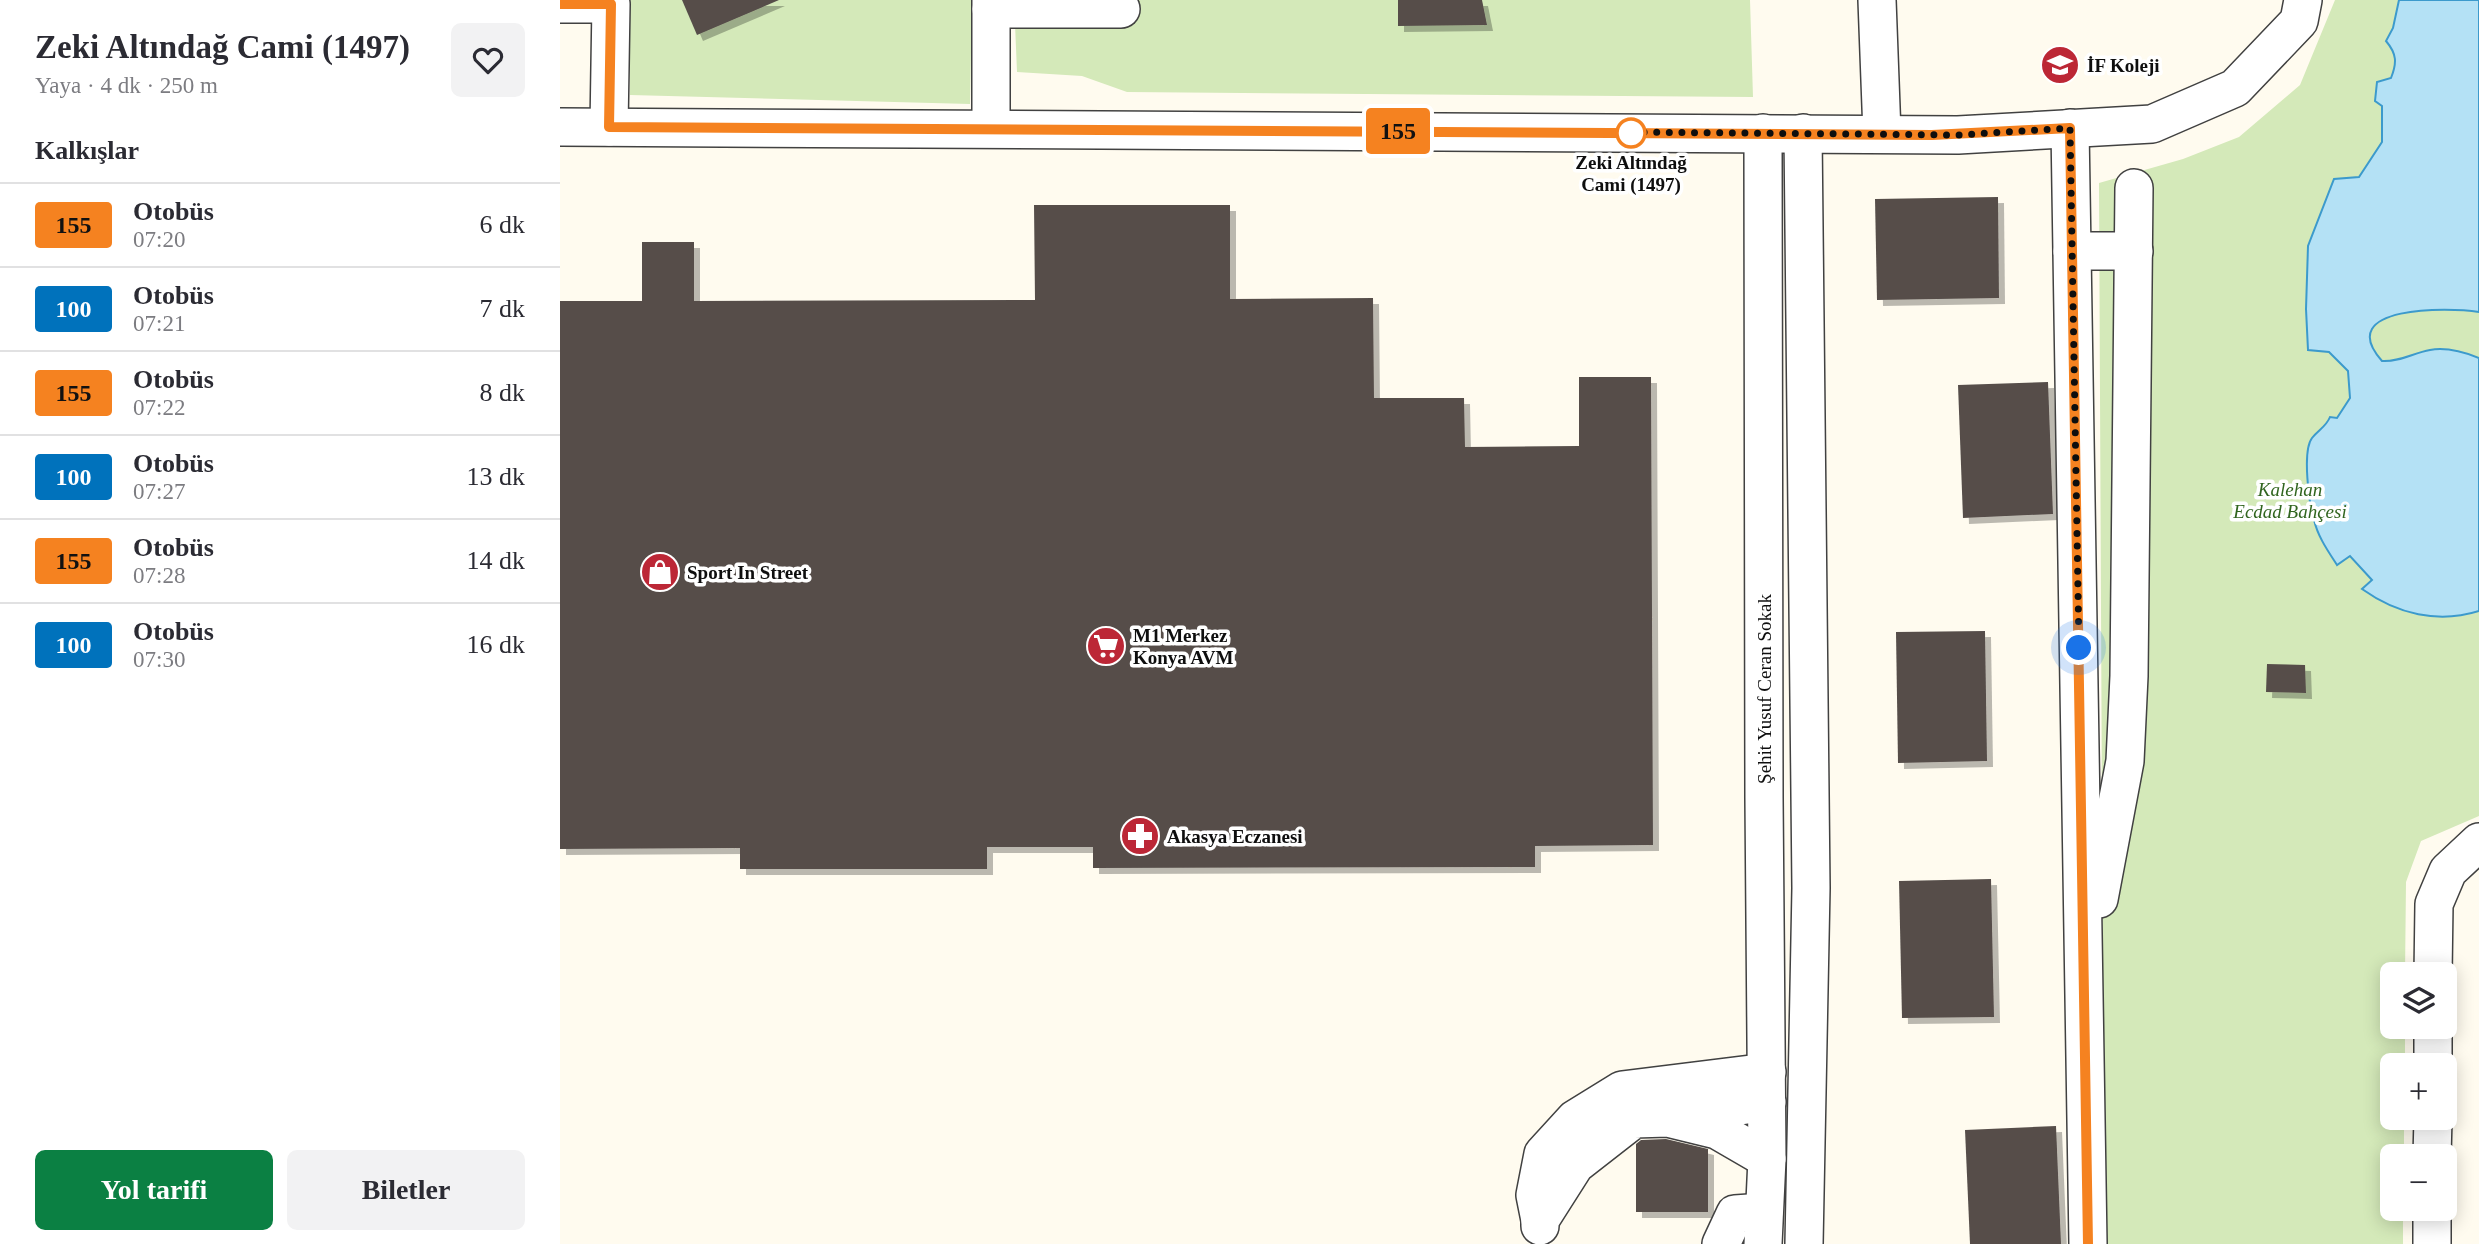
<!DOCTYPE html>
<html lang="tr">
<head>
<meta charset="utf-8">
<style>
  :root { --surface:#fff; --page:#f2f2f3; --text:#2b2b33; --muted:#7c7c81; --line:#e1e1e2; --accent:#0b8043 }
  body { margin:0; font-family:Georgia,serif; background:var(--page); color:var(--text); height:100vh; display:flex; flex-direction:column; font-size:26px; white-space:nowrap }
  * { box-sizing:border-box; margin:0 }
  p { font-size:23px; color:var(--muted) }
  .icon { flex:none; width:38px; height:38px; fill:none; stroke:currentColor; stroke-width:2; stroke-linecap:round; stroke-linejoin:round }
  .map { position:relative; flex:1; overflow:hidden }
  .panel { display:flex; flex-direction:column; background:var(--surface); width:560px }
  .panel>* { flex:none }
  .badge { padding:0 14px; border-radius:5px; font-size:24px; line-height:46px }
  .buttons { position:absolute; left:1820px; top:962px; display:grid; gap:14px }
  .buttons a { display:grid; place-items:center; width:77px; height:77px; border-radius:10px; background:var(--surface); box-shadow:0 4px 18px #0003; font-size:35px }
  .you { position:absolute; width:35px; height:35px; margin:-18px; border:5px solid #fff; border-radius:50%; background:#1a73e8; box-shadow:0 0 0 10px #1a73e833 }
  .map>.badge { position:absolute; translate:-50% -50%; box-shadow:0 0 0 4px #fff }
  h2 { padding:0 35px; font-size:26px; line-height:63px }
  .round { display:grid; place-items:center; flex:none; width:74px; height:74px; border-radius:10px; background:var(--page) }
  .summary { display:flex; align-items:center; justify-content:space-between; height:119px; padding:0 35px }
  h1 { font-size:33px; font-weight:800; line-height:52px }
  .cta { display:flex; gap:14px; margin-top:auto; padding:14px 35px }
  .cta a { flex:1; height:80px; border-radius:10px; background:var(--accent); color:#fff; font-size:28px; font-weight:800; line-height:80px; text-align:center }
  .cta a+a { background:var(--page); color:var(--text) }
  ul { padding:0; list-style:none }
  li { display:flex; align-items:center; gap:21px; height:84px; padding:0 35px; border-top:2px solid var(--line) }
  li div { flex:1 }
  li b { display:block; font-size:26px }
  li em { font-style:normal }
  li .badge { min-width:77px; font-weight:700; text-align:center }
  main { display:flex; flex:1; min-height:0 }
  .map>svg:first-child { display:block }
  .green { fill:#d4e9b9 }
  .water { fill:#b4e1f5; stroke:#3c9acc; stroke-width:2 }
  .building { fill:#564e4a; filter:url(#shadow) }
  .lines { fill:none; stroke-linecap:round; stroke-linejoin:round }
  .minor-casing { stroke:#414141; stroke-width:40 }
  .minor { stroke:#fff; stroke-width:37 }
  .line-casing { stroke:#fff; stroke-width:16 }
  .line { stroke:#f58220; stroke-width:10 }
  .walk { stroke:#0e0e0e; stroke-width:7; stroke-dasharray:0 12.6 }
  .stop-dot { fill:#fff; stroke:#f58220; stroke-width:3.5 }
  .labels { text-anchor:middle; dominant-baseline:central; stroke-width:7; stroke-linejoin:round; paint-order:stroke }
  .poi-label { font-size:19px; font-weight:bold; fill:#0e0e0e; stroke:#fff; text-anchor:start }
  .stop-label { font-size:19px; font-weight:bold; fill:#0e0e0e; stroke:#fff }
  .park-label { font-size:19px; font-style:italic; fill:#31651f; stroke:#fff }
  .street-label { font-size:19px; fill:#0e0e0e; stroke:#fff }
</style>
</head>
<body>
<main>
<section class="panel">
<div class="summary"><div><h1>Zeki Altındağ Cami (1497)</h1><p>Yaya · 4 dk · 250 m</p></div><a class="round"><svg class="icon" aria-label="heart" viewBox="0 0 24 24"><path d="M12 20l-8-8c-3-5 5-10 8-4 3-6 11-1 8 4z"/></svg></a></div>
<h2>Kalkışlar</h2>
<ul>
<li><span class="badge" style="background:#f58220;color:#111">155</span><div><b>Otobüs</b><p>07:20</p></div><em>6 dk</em></li>
<li><span class="badge" style="background:#0072bc;color:#fff">100</span><div><b>Otobüs</b><p>07:21</p></div><em>7 dk</em></li>
<li><span class="badge" style="background:#f58220;color:#111">155</span><div><b>Otobüs</b><p>07:22</p></div><em>8 dk</em></li>
<li><span class="badge" style="background:#0072bc;color:#fff">100</span><div><b>Otobüs</b><p>07:27</p></div><em>13 dk</em></li>
<li><span class="badge" style="background:#f58220;color:#111">155</span><div><b>Otobüs</b><p>07:28</p></div><em>14 dk</em></li>
<li><span class="badge" style="background:#0072bc;color:#fff">100</span><div><b>Otobüs</b><p>07:30</p></div><em>16 dk</em></li>
</ul>
<div class="cta"><a>Yol tarifi</a><a>Biletler</a></div>
</section>
<div class="map">
<svg width="1919" height="1244" viewBox="0 0 1919 1244">
  <defs>
    <filter id="shadow"><feDropShadow dx="6" dy="6" stdDeviation="0" flood-color="#0004"/></filter>
  </defs>
  <rect width="100%" height="100%" fill="#fffbef"/>
  <g class="green">
    <path d="M70 0H412L410 104 70 95Z"/>
    <path d="M454 0H1190L1193 97 567 92 522 76 457 72Z"/>
    <path d="M1775 0H1919V816L1861 841 1846 882 1845 975H1832V1027H1845V1066H1832V1118H1844V1157H1832V1209H1843V1244H1544L1539 183 1623 159 1679 137 1740 85Z"/>
  </g>
  <path class="water" d="M1839 0H1919V312C1890 307 1772 305 1822 361 1840 362 1853 353 1870 350 1886 347 1904 352 1919 358V611C1878 624 1837 614 1802 589L1812 580 1790 556 1777 565C1768 551 1758 537 1754 520 1749 504 1742 451 1752 438 1758 430 1766 427 1770 417L1777 418 1790 398 1788 371 1769 352 1748 350 1746 309 1748 246 1774 179 1799 177 1822 142V106L1815 101 1817 82 1831 78C1837 63 1837 54 1826 41L1833 28Z"/>
  <g class="building">
    <path d="M122 0H219L137 35Z"/>
    <path d="M838 0H922L927 25 838 26Z"/>
    <path d="M1438 197 1439 298 1317 300 1315 199Z"/>
    <path d="M474 205H670V299L813 298 814 398H904L905 447 1019 446V377H1091L1093 845 975 846V867L533 868V847H427V869H180V848L0 849V301H82V242H134V301L475 300Z"/>
    <path d="M1488 382 1493 514 1403 518 1398 385Z"/>
    <path d="M1425 631 1427 761 1338 763 1336 632Z"/>
    <path d="M1707 664 1745 665 1746 693 1706 692Z"/>
    <path d="M1431 879 1434 1017 1342 1018 1339 881Z"/>
    <path d="M1496 1126 1501 1244H1410L1405 1130Z"/>
    <path d="M1106 1139 1148 1149V1212H1076V1144L1081 1140Z"/>
  </g>
  <g class="lines">
    <defs>
      <g id="minor">
        <path d="M431 0V128"/>
        <path d="M1317 0 1322 134"/>
        <path d="M0 4H51L49 127"/>
        <path d="M431 9H561"/>
        <path d="M0 127 1398 135 1592 124 1675 88 1739 21 1743 0"/>
        <path d="M1510 128 1528 1244"/>
        <path d="M1203 133 1204 798 1207 1159 1203 1244"/>
        <path d="M1243 133 1251 888 1244 1244"/>
        <path d="M1512 251H1574"/>
        <path d="M1539 899 1565 761 1569 676 1574 188"/>
        <path d="M1873 975 1874 904 1888 871 1919 842"/>
        <path d="M1873 1066V1027"/>
        <path d="M1119 1115 1207 1102"/>
        <path d="M1872 1157 1873 1118"/>
        <path d="M980 1220 975 1195 983 1154 1015 1119 1062 1090 1207 1072"/>
        <path d="M980 1226V1220L1015 1165 1074 1119 1108 1118 1157 1130 1207 1159"/>
        <path d="M1161 1244 1175 1214 1204 1212"/>
        <path d="M1872 1244V1209"/>
      </g>
    </defs>
    <use href="#minor" class="minor-casing"/>
    <use href="#minor" class="minor"/>
  </g>
  <g class="lines">
    <defs>
      <path id="line" d="M0 4H51L49 127 1372 135 1510 128 1528 1244"/>
    </defs>
    <use href="#line" class="line-casing"/>
    <use href="#line" class="line"/>
    <path class="walk" d="M1071 133 1065 132 1398 135 1510 128 1519 648"/>
  </g>
  <defs>
    <symbol id="school-disc" viewBox="-11 -11 22 22"><circle r="9.5" fill="#bc2736" stroke="#fff"/><path d="M0-5L7-2L0 1L-7-2ZM-4 1L0 2.5L4 1V4Q0 6-4 4Z" fill="#fff"/></symbol>
    <symbol id="shop-disc" viewBox="-11 -11 22 22"><circle r="9.5" fill="#bc2736" stroke="#fff"/><path d="M-5-2.5h2.3a2.7 3.5 0 0 1 5.4 0H5L5.5 6h-11ZM-1.5-2.5h3a1.5 2.3 0 0 0-3 0Z" fill="#fff"/></symbol>
    <symbol id="supermarket-disc" viewBox="-11 -11 22 22"><circle r="9.5" fill="#bc2736" stroke="#fff"/><path d="M-6-5.5h2.5l.6 2H6L4.5 2H-2.5L-4.4-4H-6ZM-1.5 3.2a1.3 1.3 0 1 0 .1 0ZM3 3.2a1.3 1.3 0 1 0 .1 0Z" fill="#fff"/></symbol>
    <symbol id="pharmacy-disc" viewBox="-11 -11 22 22"><circle r="9.5" fill="#bc2736" stroke="#fff"/><path d="M-2-6h4v4h4v4h-4v4h-4v-4h-4v-4h4Z" fill="#fff"/></symbol>
  </defs>
  <g fill-rule="evenodd">
    <use href="#school-disc" x="1478" y="43" width="44" height="44"/>
    <use href="#shop-disc" x="78" y="550" width="44" height="44"/>
    <use href="#supermarket-disc" x="524" y="624" width="44" height="44"/>
    <use href="#pharmacy-disc" x="558" y="814" width="44" height="44"/>
  </g>
  <circle class="stop-dot" cx="1071" cy="133" r="14"/>
  <g class="labels">
    <g class="poi-label">
      <text x="1527" y="65">İF Koleji</text>
      <text x="127" y="572">Sport In Street</text>
      <text x="573" y="635">M1 Merkez<tspan x="573" dy="22">Konya AVM</tspan></text>
      <text x="607" y="836">Akasya Eczanesi</text>
    </g>
    <g class="stop-label">
      <text x="1071" y="162">Zeki Altındağ<tspan x="1071" dy="22">Cami (1497)</tspan></text>
    </g>
    <g class="park-label">
      <text x="1730" y="489">Kalehan<tspan x="1730" dy="22">Ecdad Bahçesi</tspan></text>
    </g>
    <g class="street-label">
      <text transform="translate(1204 689) rotate(-90)">Şehit Yusuf Ceran Sokak</text>
    </g>
  </g>
</svg>
<div class="buttons">
<a><svg class="icon" aria-label="layers" viewBox="0 0 24 24"><path d="M12 4l9 5-9 5-9-5zM3 14l9 5 9-5"/></svg></a>
<a>+</a>
<a>−</a>
</div>
<div class="you" style="left:1519px;top:648px"></div>
<b class="badge" style="left:838px;top:131px;background:#f58220;color:#111">155</b>
</div>
</main>
</body>
</html>
